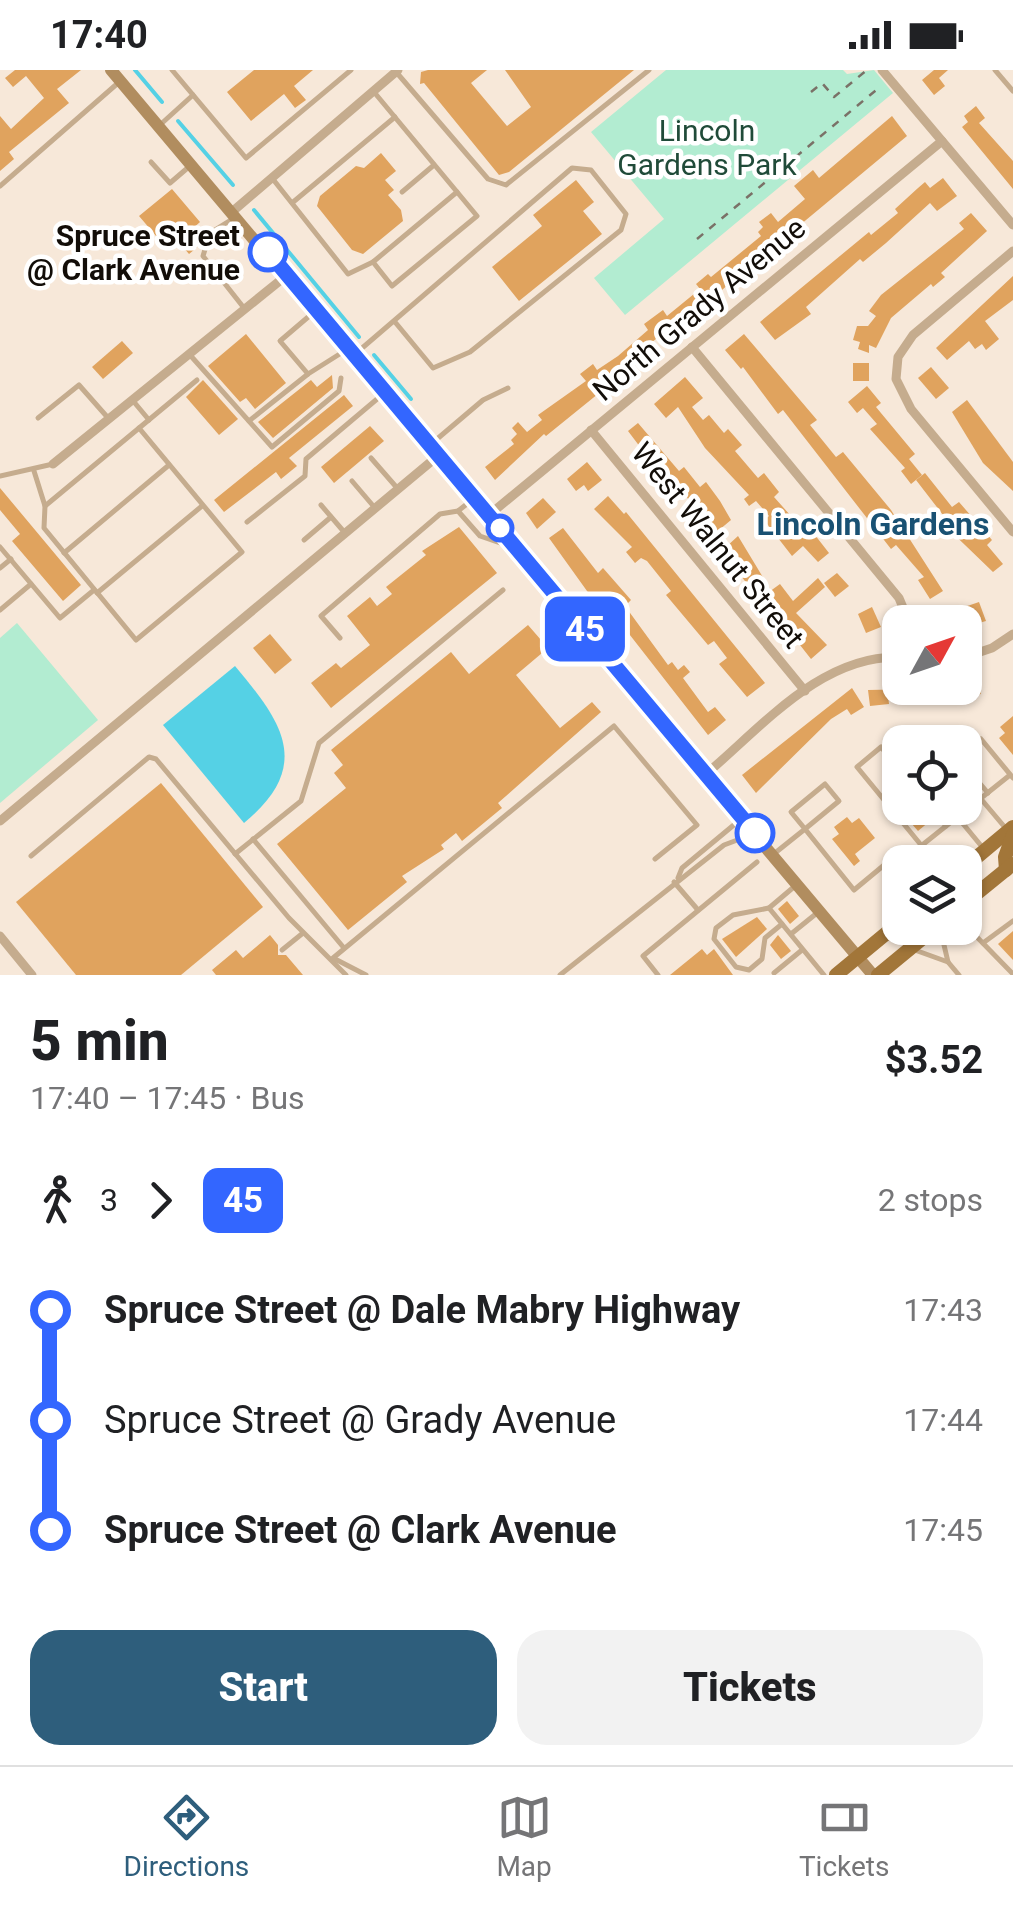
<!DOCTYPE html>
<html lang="en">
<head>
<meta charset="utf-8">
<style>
  :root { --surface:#fff; --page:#f2f2f2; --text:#202124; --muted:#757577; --line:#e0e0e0; --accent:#2e5e7c }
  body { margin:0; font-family:Roboto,sans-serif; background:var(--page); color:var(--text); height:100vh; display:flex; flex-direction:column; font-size:38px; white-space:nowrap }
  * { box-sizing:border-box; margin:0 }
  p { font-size:32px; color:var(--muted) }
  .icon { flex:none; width:55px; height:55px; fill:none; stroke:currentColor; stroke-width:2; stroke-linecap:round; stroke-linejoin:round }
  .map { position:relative; height:905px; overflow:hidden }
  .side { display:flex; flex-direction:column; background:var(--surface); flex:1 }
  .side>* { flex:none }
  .badge { padding:0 20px; border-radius:15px; font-size:35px; line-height:65px }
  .needle { width:65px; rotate:50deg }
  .fabs { position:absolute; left:882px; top:535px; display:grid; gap:20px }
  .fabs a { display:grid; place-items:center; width:100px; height:100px; border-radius:20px; background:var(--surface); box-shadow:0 2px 8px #0004; font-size:50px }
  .map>.badge { position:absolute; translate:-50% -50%; box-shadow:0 0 0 5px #fff }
  .legs { display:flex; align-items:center; gap:15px; height:110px; padding:0 30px; font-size:32px }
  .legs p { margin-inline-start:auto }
  .headline { display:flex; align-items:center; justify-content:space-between; height:170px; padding:0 30px }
  h1 { font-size:55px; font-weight:800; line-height:75px }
  .button { display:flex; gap:20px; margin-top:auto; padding:20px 30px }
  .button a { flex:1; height:115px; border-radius:30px; background:var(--accent); color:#fff; font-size:40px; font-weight:800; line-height:115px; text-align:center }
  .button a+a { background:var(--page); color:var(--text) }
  ul { padding:0 30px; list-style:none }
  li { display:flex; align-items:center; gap:35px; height:110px; font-size:38px }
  li i { display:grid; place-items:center; width:15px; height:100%; margin:0 12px; background:currentColor }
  li i::after { content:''; width:25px; height:25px; margin:-12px; border:8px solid; border-radius:50%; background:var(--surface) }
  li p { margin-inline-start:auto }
  li:first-child i { background:linear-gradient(#0000 50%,currentColor 0) }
  li:last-child i { background:linear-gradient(currentColor 50%,#0000 0) }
  .status { display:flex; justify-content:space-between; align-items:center; height:70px; padding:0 50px; background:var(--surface); direction:ltr }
  .status svg { height:28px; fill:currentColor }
  .menu { display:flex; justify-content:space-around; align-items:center; height:140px; border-top:2px solid var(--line); background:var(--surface); font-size:28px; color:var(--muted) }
  .menu a { display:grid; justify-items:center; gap:5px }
  .menu .current { color:var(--accent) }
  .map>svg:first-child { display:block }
  .green { fill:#b2ecd1 }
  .water { fill:#55d1e5 }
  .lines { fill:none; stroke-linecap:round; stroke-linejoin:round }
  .stream { stroke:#55d1e5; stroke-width:4 }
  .building { fill:#e0a35e }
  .path { stroke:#7a7167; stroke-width:2.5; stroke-dasharray:8 8; stroke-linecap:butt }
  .lane { stroke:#c5ac8e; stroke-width:5 }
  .street { stroke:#c5ac8e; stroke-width:9 }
  .secondary { stroke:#b18d5f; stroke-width:12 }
  .primary { stroke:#a27639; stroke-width:14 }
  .line-1-casing { stroke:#fff; stroke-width:22 }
  .line-1 { stroke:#36f; stroke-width:15 }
  .stop-1-dot { fill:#fff; stroke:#36f; stroke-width:5 }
  .labels { text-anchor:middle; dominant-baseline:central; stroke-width:9; stroke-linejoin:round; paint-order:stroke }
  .park-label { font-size:30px; fill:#204b39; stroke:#fff }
  .stop-label { font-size:30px; font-weight:bold; fill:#120d08; stroke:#fff; text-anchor:end }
  .street-label { font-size:30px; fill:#120d08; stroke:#fff }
  .neighbourhood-label { font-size:32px; font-weight:bold; fill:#195173; stroke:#fff }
</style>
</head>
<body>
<div class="status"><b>17:40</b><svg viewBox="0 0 49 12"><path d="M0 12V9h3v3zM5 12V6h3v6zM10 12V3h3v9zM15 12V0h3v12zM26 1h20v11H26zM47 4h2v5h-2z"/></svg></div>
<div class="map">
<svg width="1013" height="905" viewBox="0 0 1013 905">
  <rect width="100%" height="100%" fill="#f7e8d9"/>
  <g class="green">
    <path d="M666 0H843L847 4 874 0 893 23 625 245 594 208 664 149 591 62Z"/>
    <path d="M17 553 98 650 0 733V568Z"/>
  </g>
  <path class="water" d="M235 596C283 653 313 696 244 753L163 655Z"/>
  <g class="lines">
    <g class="stream">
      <path d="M135 0 162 32"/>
      <path d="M178 51 233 115"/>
      <path d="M254 140 359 267"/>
      <path d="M374 285 411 329"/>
    </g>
  </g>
  <g class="building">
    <path d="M15 0H81L57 19 69 33 9 82 14 89 0 101V46L11 59 44 28 26 6 13 17 5 8Z"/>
    <path d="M254 0H313L294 16 306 30 295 38 284 24 251 51 227 22Z"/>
    <path d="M428 0H487L471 13 507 56 531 37 505 0H634L509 102 499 105 424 13 420 14 421 2Z"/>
    <path d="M934 0H948L939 8 945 16 934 25 922 10Z"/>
    <path d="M976 36 985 48 979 53 1013 91V119L962 57 968 52 964 46Z"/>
    <path d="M892 46 907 66 681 254 679 251 647 276 609 315 546 366 544 364 495 410 485 397 514 374 511 370 517 364 512 358 518 352 527 362 542 350 538 345 586 311 580 304 593 294 597 300 618 286 648 260 644 254 663 240 667 246 700 219 696 214 708 204 711 207 761 166 758 162 763 157 759 152 771 143 778 152 805 129 794 116 813 100 819 108Z"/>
    <path d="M381 83 396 101 385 110 394 120 388 125 401 140 403 151 363 184 352 180 317 136 320 126 356 96 364 98Z"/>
    <path d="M943 108 957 126 937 141 930 133 886 173 863 192 860 189 806 237 811 244 775 270 760 252 869 162 871 165 898 143 895 139 918 118 925 112 930 118Z"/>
    <path d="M576 110 594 132 583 141 602 164 519 231 492 197 542 156 533 145Z"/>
    <path d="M172 119 200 152 189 162 200 175 189 184 178 171 168 180 139 146Z"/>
    <path d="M971 143 987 161 941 203 945 207 933 217 931 214 891 248 876 278 869 275V283L858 279 860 272 853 270 857 256H868L876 246 869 241 881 225 964 159 959 153Z"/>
    <path d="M1013 206V230L985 251 999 269 986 280 982 274 975 279 969 271 947 290 936 278Z"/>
    <path d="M246 264 286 313 255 339 246 328 240 332 208 296Z"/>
    <path d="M744 264 817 350 810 355 836 387 843 382 891 440 943 521 930 529 918 510 924 507 896 475 891 479 783 340 778 344 743 297 741 299 725 280Z"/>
    <path d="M122 271 133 283 103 309 92 297Z"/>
    <rect x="853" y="293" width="16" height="18"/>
    <path d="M931 297 949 318 936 329 918 308Z"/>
    <path d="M332 305 333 318 273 368 258 352 311 310 317 317Z"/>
    <path d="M685 307 703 328 692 337 703 350 709 345 724 363 728 359 742 375 735 381 758 408 764 403 779 422 774 427 799 455 804 451 829 483 818 492 803 476 792 486 764 450 769 446 756 431 749 436 744 429 749 425 705 378 678 337 666 348 654 334Z"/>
    <path d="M203 310 238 349 219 365 186 327Z"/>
    <path d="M867 316 881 333 876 337 915 384 909 389 922 405 911 414 901 401 905 398 870 359 877 354 863 338 857 343 848 332Z"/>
    <path d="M344 325 353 336 289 388 297 396 281 409 276 402 224 442 214 430Z"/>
    <path d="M967 330 1013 392V421L983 393 952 342Z"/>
    <path d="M638 353 679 401 684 397 700 417 706 412 720 431 731 450 719 460 723 465 717 471 684 423 678 427 628 361Z"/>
    <path d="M370 356 384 371 334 413 321 397Z"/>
    <path d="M587 392 602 410 588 421 584 415 576 421 567 409Z"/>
    <path d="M925 403 952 437 959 432 992 470 987 475 1003 494 993 502 938 449 943 445 916 410Z"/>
    <path d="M0 418 81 515 63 531 12 471 20 464 0 440Z"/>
    <path d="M608 426 624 444 626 442 765 613 747 627 719 594 727 588 714 571 708 575 666 525 671 521 647 491 641 488 635 493 626 482 632 477 594 439Z"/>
    <path d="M543 428 556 442 537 459 526 443Z"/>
    <path d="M459 457 497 503 331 638 311 613 336 593 341 598 370 575 347 546 370 527 377 536 392 524 386 517 426 485 422 481Z"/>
    <path d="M563 458 598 503 603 498 631 530 625 536 668 595 672 592 678 600 684 595 690 602 683 608 708 642 715 637 726 650 708 665 619 551 616 555 587 521 549 468Z"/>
    <path d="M738 466 764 509 751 519 738 502 744 497 726 477Z"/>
    <path d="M837 503 849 516 835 527 824 513Z"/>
    <path d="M818 508 825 517 796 543 827 575 811 589 778 547 784 542 769 522 780 514 793 531Z"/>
    <path d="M979 532 986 551 965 557 958 550 950 552 947 543Z"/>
    <path d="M872 537 881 557 866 563 858 544Z"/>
    <path d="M528 555 548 578 516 605 560 658 592 632 601 642 498 733 502 738 462 771 456 763 441 775 444 779 402 806 407 812 348 860 277 774 346 718 334 703 343 695 331 680 451 582 469 604Z"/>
    <path d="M270 564 292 590 275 604 253 578Z"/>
    <path d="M978 611 981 624 956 629 888 626 889 634 870 636 868 620 965 618V613Z"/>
    <path d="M852 618 864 637 851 645 847 639 831 649 756 723 742 705Z"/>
    <path d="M1013 646V685L999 668 1005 663 1000 657Z"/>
    <path d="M161 713 263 837 181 905H76L16 832Z"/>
    <path d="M898 738H919L930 751 918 761Z"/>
    <path d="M847 747 852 753 859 748 875 768 855 784 860 791 854 796 832 769 839 764 834 757Z"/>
    <path d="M787 831 799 846 790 854 778 839Z"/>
    <path d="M757 847 767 859 736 887 722 869Z"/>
    <path d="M1013 861V890L998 874Z"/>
    <path d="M270 865 278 875V885H286L303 905H216L212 900 236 880 243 888Z"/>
    <path d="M778 865 791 881 781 889 770 875Z"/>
    <path d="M702 879 707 885 714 879 733 905H670Z"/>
  </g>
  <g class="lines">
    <g class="path">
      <path d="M811 22 822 13 834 27 867 0"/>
      <path d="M697 169 881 16"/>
    </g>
    <g class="lane">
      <path d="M172 0 246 88 351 0"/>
      <path d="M995 0 1013 21"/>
      <path d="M397 3 488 109 506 115 649 0"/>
      <path d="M161 54 193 25"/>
      <path d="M151 92 170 113 191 95"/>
      <path d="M272 108 348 204 373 192 457 122"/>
      <path d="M0 116 118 13"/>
      <path d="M402 122 434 95"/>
      <path d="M292 133 395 47"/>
      <path d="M234 148 210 163 203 186 244 238"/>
      <path d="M373 192 392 216 477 146 374 22"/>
      <path d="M190 285 272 377 339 321 341 308"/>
      <path d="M354 285 572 98 591 100 626 144 621 160 470 282 433 298 395 252"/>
      <path d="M308 304 280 271 314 242"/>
      <path d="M134 332 149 350"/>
      <path d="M38 348 79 315 109 349"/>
      <path d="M249 351 308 304 346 280"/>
      <path d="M430 375 483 330 508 318"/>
      <path d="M371 388 398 419"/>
      <path d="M34 401 45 436 44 458 136 570 242 482 139 358"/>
      <path d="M0 406 53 394"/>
      <path d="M352 411 375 438"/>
      <path d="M321 435 345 463"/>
      <path d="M45 436 197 310"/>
      <path d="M458 441 480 466 506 475"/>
      <path d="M247 452 305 406 306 389 383 324"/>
      <path d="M304 470 331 447"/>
      <path d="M0 477 60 548 94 520"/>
      <path d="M64 483 169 395"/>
      <path d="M0 498 11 489"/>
      <path d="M97 523 202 436"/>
      <path d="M0 540 31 514"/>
      <path d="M340 568 321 546 440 444 458 441 472 430"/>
      <path d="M981 669 1013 708"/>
      <path d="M900 676 894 668 901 662 936 660 946 672"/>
      <path d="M965 696 988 723"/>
      <path d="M900 700 881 677 857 697 935 792"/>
      <path d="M981 729 1008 761"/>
      <path d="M931 738 946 756"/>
      <path d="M950 738 983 778"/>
      <path d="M253 769 344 878"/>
      <path d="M921 776 1010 705"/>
      <path d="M775 783 805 759 791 742 825 714 839 731 805 759 854 820 895 786 901 792"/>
      <path d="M235 784 301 731 319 673 503 520"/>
      <path d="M31 786 149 687 156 689 289 848 346 905"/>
      <path d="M678 808 682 798 741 749"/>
      <path d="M674 812 698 840"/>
      <path d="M795 816 769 838 824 905"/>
      <path d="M969 834 973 863 1013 904"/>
      <path d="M769 838 733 845 716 858 714 869 736 897 749 900 762 889 765 868 782 854"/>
      <path d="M940 858 948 892 959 905"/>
      <path d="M950 858 973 863"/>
      <path d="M791 864 817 843"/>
      <path d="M983 873 1013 851"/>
      <path d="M912 879 948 892"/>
      <path d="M282 880 303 863"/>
      <path d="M333 888 614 656 697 755 655 789"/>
      <path d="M335 889 366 905"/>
      <path d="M774 903 802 880"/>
      <path d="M560 905 724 775 740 769 754 771"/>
      <path d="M658 905 643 886 757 792"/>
    </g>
    <g class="street">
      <path d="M882 0 1013 155"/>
      <path d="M233 141 398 0"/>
      <path d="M1013 181 913 265 898 287 896 309 911 339 1013 462"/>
      <path d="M692 277 899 528 909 552"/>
      <path d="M591 360 805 621"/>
      <path d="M53 394 287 205"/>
      <path d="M489 445 942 71"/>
      <path d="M965 587 992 578 1013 564"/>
      <path d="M706 704C762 657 821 585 900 587"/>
      <path d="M0 751 439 385"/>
      <path d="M0 866 32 905"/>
    </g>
    <path class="secondary" d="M111 0 873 905"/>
    <g class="primary">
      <path d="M965 797 1013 757"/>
      <path d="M1006 800 1005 787 1013 765"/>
      <path d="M965 833 1013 794"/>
      <path d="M836 905 900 852"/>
      <path d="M878 905 935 858"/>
    </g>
  </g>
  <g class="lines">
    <defs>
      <path id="line-1" d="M268 182 755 763"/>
    </defs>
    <use href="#line-1" class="line-1-casing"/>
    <use href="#line-1" class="line-1"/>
  </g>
  <g class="stop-1-dot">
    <circle cx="268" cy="182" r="18"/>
    <circle cx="500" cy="458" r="12"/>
    <circle cx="755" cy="763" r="18"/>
  </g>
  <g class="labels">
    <g class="park-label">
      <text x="707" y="60">Lincoln<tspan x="707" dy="34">Gardens Park</tspan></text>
    </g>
    <g class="stop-label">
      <text x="240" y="165">Spruce Street<tspan x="240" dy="34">@ Clark Avenue</tspan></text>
    </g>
    <g class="street-label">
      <text transform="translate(699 239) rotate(-40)">North Grady Avenue</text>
      <text transform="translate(718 475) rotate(51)">West Walnut Street</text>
    </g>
    <g class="neighbourhood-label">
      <text x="873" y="454">Lincoln Gardens</text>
    </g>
  </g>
</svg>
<div class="fabs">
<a><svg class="needle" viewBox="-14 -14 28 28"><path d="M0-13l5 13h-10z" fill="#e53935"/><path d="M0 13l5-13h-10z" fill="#757577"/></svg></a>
<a><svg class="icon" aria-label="locate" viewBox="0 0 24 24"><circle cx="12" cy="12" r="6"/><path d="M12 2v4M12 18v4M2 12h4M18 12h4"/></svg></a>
<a><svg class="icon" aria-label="layers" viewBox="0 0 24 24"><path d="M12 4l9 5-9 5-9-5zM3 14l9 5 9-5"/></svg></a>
</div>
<b class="badge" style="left:585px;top:559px;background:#36f;color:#fff">45</b>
</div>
<section class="side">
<div class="headline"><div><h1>5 min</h1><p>17:40 – 17:45 · Bus</p></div><b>$3.52</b></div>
<div class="legs"><svg class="icon" aria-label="walk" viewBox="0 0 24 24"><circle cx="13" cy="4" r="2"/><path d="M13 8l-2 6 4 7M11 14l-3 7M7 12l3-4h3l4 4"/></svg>3<svg class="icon" aria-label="forward" viewBox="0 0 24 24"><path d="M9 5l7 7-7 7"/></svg><b class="badge" style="background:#36f;color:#fff">45</b><p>2 stops</p></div>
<ul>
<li><i style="color:#36f"></i><b>Spruce Street @ Dale Mabry Highway</b><p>17:43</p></li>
<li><i style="color:#36f"></i><span>Spruce Street @ Grady Avenue</span><p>17:44</p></li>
<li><i style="color:#36f"></i><b>Spruce Street @ Clark Avenue</b><p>17:45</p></li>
</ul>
<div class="button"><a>Start</a><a>Tickets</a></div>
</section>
<nav class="menu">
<a class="current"><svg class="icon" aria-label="directions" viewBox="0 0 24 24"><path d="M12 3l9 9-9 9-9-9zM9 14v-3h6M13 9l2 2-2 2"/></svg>Directions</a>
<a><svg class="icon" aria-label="map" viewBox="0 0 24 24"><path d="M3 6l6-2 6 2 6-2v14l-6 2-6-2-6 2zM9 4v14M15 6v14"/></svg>Map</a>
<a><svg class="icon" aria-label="tickets" viewBox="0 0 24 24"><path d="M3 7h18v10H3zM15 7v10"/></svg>Tickets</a>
</nav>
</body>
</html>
